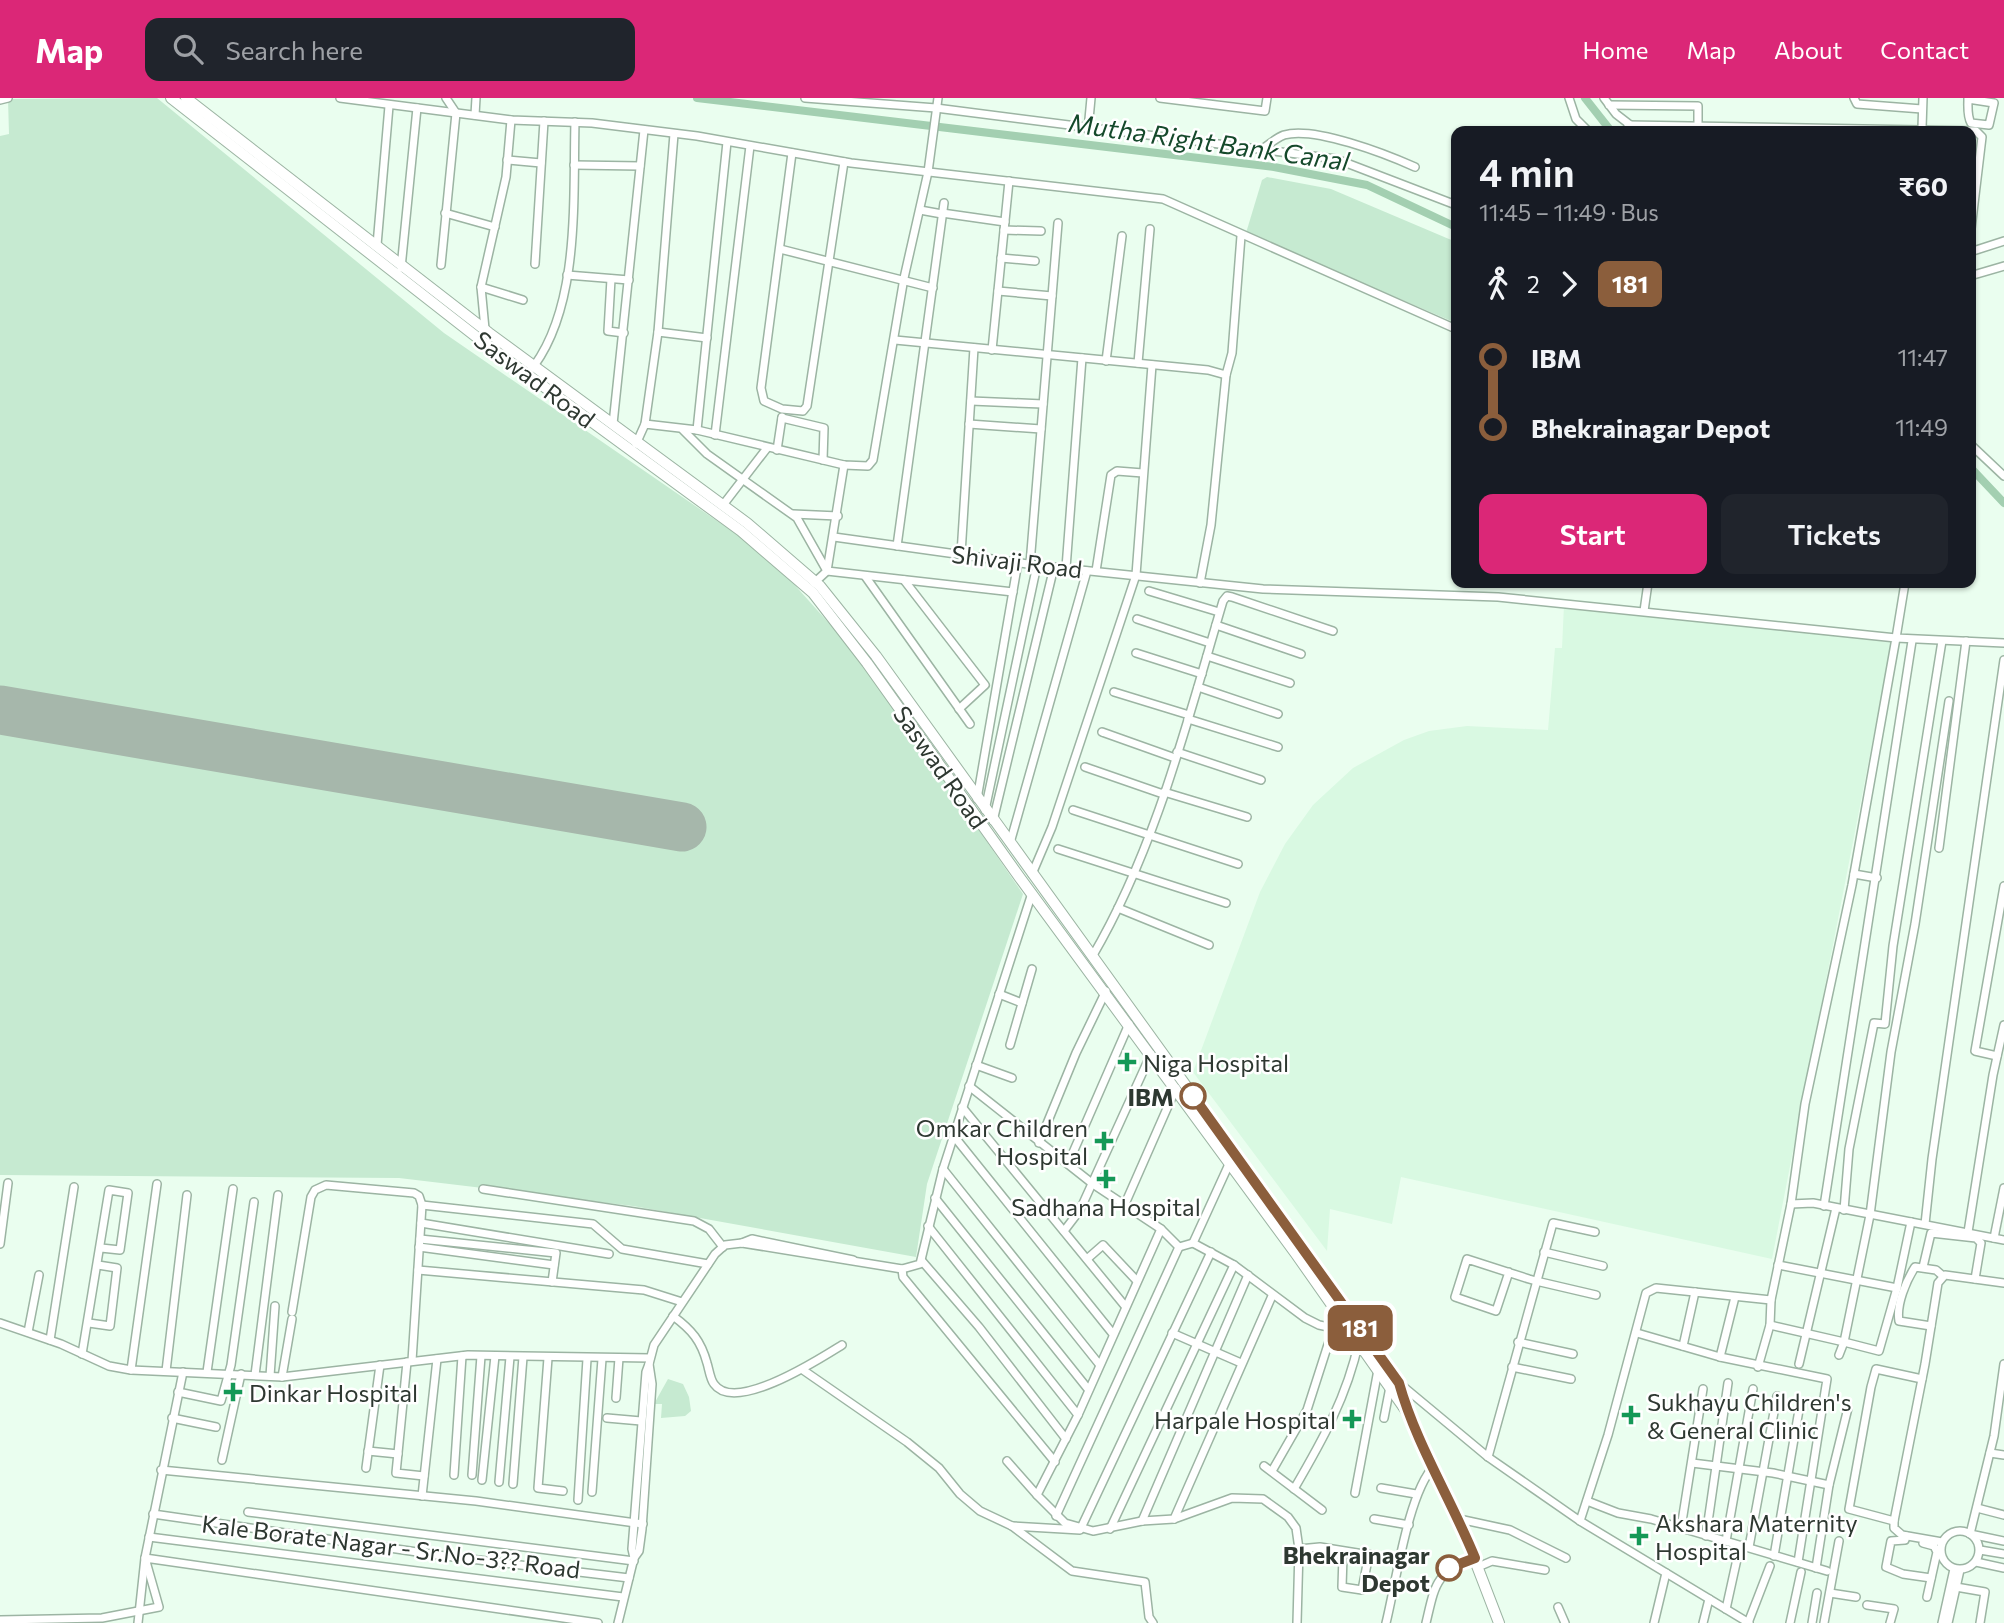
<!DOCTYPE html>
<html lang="en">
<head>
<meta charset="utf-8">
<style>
  :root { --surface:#171b24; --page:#20242c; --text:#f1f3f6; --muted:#9ea1a6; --accent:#db2777 }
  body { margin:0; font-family:Commissioner,sans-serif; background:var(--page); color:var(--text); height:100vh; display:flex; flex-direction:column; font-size:26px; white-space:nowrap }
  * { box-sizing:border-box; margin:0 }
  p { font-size:23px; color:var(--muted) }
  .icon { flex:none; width:38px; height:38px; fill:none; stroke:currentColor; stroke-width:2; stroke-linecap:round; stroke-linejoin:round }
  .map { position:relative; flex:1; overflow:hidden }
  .panel { position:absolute; left:1451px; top:28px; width:525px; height:462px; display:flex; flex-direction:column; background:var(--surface); border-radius:14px; box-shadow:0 2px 5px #0004 }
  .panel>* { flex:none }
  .badge { padding:0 14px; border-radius:10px; font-size:24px; line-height:46px }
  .map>.badge { position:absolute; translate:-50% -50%; box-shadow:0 0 0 4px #fff }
  .legs { display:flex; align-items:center; gap:10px; height:77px; padding:0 28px; font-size:23px }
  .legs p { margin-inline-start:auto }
  .head { display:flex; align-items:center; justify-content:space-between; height:119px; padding:0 28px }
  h1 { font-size:38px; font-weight:600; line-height:52px }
  .primary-button { display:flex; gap:14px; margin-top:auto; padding:14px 28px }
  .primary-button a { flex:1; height:80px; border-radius:14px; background:var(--accent); color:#fff; font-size:28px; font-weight:600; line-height:80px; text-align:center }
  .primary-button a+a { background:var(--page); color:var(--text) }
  ul { padding:0 28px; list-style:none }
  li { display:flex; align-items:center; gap:24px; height:70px; font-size:26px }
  li i { display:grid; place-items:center; width:10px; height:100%; margin:0 9px; background:currentColor }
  li i::after { content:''; width:18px; height:18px; margin:-9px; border:5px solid; border-radius:50%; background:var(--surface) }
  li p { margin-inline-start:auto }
  li:first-child i { background:linear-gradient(#0000 50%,currentColor 0) }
  li:last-child i { background:linear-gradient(currentColor 50%,#0000 0) }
  header { display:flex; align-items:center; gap:42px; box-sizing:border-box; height:98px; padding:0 35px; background:var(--accent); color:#fff }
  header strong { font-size:33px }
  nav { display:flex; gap:38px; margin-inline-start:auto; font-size:24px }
  .search { width:490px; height:63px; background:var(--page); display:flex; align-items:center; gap:18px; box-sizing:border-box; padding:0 24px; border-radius:14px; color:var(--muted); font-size:26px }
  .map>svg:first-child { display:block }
  .built { fill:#d9f9e2 }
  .green { fill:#c6ead1 }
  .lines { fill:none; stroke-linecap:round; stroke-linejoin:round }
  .canal { stroke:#a3cfb1; stroke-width:8 }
  .runway { stroke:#a6b7ab; stroke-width:49 }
  .minor-casing { stroke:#9cb4a3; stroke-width:10 }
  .highway-casing { stroke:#9cb4a3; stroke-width:12 }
  .minor { stroke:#fff; stroke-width:7 }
  .highway { stroke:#fff; stroke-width:10 }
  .line-1-casing { stroke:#fff; stroke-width:16 }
  .line-1 { stroke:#8b5e3c; stroke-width:10 }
  .poi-dot { fill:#159857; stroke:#fff; stroke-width:2.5 }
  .stop-1-dot { fill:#fff; stroke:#8b5e3c; stroke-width:3.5 }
  .labels { text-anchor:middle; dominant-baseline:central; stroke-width:5; stroke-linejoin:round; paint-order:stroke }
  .street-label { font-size:24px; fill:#2e3831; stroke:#fff }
  .poi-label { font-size:24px; fill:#2e3831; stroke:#fff; text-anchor:start }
  .stop-label { font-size:24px; font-weight:bold; fill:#2e3831; stroke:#fff; text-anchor:end }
  .water-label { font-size:26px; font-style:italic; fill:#15492b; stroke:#fff }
</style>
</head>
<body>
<header>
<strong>Map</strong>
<div class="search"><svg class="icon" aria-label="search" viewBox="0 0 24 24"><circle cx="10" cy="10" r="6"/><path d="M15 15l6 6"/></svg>Search here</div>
<nav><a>Home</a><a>Map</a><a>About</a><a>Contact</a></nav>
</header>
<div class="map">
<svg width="2004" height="1525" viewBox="0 0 2004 1525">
  <rect width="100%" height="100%" fill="#eafeef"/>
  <path class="built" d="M1564 507 1892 543 1772 1161 1401 1079 1392 1126 1330 1111 1327 1153 1193 974 1260 794 1285 746 1313 707 1353 670 1404 642 1429 633 1467 628 1548 632 1555 550H1562Z"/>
  <g class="green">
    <path d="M157 0 444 235 739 438 792 484 861 561 1023 796 927 1086 916 1159 633 1108 399 1080 0 1077V38L9 36 8 1Z"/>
    <path d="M1267 79 1331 91 1456 144V225L1246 135 1262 82Z"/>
    <path d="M668 1281 683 1286 689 1299 691 1313 685 1318 661 1320 662 1306H654Z"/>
  </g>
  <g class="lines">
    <g class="canal">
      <path d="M697 0 1274 69 1367 87 1456 129"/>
      <path d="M1585 0 1611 33"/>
      <path d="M1970 369 2004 405"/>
    </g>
    <path class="runway" d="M0 612 682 729"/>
    <defs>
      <g id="minor">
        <path d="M340 0 511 22 592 25 697 38 851 65 1163 101 1456 231"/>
        <path d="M805 0 936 10 1336 61 1456 107"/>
        <path d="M1160 0 1265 13 1267 0"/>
        <path d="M1569 0 1576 21 1588 33"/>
        <path d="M1604 0 1616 16 1638 33"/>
        <path d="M1854 0 1857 6 1922 11"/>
        <path d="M1968 1 1994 5 1989 27 1971 25C1967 18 1968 9 1968 1V0"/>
        <path d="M0 2 8 0"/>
        <path d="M1609 7 1698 8V27"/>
        <path d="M475 17 476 0"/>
        <path d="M1628 27 1976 33 1982 39 1970 139"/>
        <path d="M1922 30 1923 0"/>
        <path d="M1088 32 1091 0"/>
        <path d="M1261 52C1268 47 1276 40 1284 37 1314 28 1386 56 1415 69"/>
        <path d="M792 55 761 290 764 303 782 311 803 313 807 308 844 64"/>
        <path d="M507 62 541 65"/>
        <path d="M574 67 640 68"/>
        <path d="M920 112 942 116"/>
        <path d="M445 115 495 129"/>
        <path d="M942 115 1005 124"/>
        <path d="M1004 132 1041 133"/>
        <path d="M377 147 389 8"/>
        <path d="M780 151 933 190"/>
        <path d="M1970 154 2004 143"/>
        <path d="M1001 160 1035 163"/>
        <path d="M535 166 544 23"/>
        <path d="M441 167 456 15 446 0"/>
        <path d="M401 170 417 10"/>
        <path d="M567 177 629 182"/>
        <path d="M1970 178 2004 168"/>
        <path d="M611 181 608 233 624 235"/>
        <path d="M481 189 523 202"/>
        <path d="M998 193 1052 198"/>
        <path d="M485 231 481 189 506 79 511 22"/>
        <path d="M658 234 707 240"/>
        <path d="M895 242 1208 272 1226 277 1232 255 1241 138"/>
        <path d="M992 252 1009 83"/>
        <path d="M1106 263 1122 138"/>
        <path d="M1138 265 1150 131"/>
        <path d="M534 268C580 205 573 101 575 24"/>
        <path d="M971 303 1043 306"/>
        <path d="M782 320 824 330 823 362"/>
        <path d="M613 326 644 32"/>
        <path d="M645 326 658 234 674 36"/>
        <path d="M969 326 1041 331"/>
        <path d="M683 332 707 356 797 420 827 473 1013 494"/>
        <path d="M697 332 727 44"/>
        <path d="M715 337 750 48"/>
        <path d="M636 346 645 326 697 332 844 367 868 368 873 362 904 180 928 74 938 0"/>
        <path d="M1970 346 2004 378"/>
        <path d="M777 352 782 319"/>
        <path d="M723 407 767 350"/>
        <path d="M793 416 838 418"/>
        <path d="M834 439 1042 468 1263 491 1498 499 1896 540 1852 787 1805 1006 1791 1106 1771 1202 1656 1190 1646 1195 1608 1337 1580 1423"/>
        <path d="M897 448 944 105"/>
        <path d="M961 456 974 250"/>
        <path d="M1030 466 1058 125"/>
        <path d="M1066 470 1082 260"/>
        <path d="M1096 473 1111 377 1117 373 1143 375"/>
        <path d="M865 478 970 626"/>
        <path d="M904 482 985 587 959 611"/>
        <path d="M814 485 827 473 844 367"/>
        <path d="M1200 485 1211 427 1226 277"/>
        <path d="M1721 485H1724"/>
        <path d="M1905 485 1896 540 2004 545"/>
        <path d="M1149 493 1219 514"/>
        <path d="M1644 513 1648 485"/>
        <path d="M1137 521 1210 545"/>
        <path d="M1216 527 1301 556"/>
        <path d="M1136 555 1202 576"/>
        <path d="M1207 558 1290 585"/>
        <path d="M1198 589 1278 616"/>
        <path d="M1114 594 1189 617"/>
        <path d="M1188 621 1278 649"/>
        <path d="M1102 634 1175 660"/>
        <path d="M1177 654 1261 682"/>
        <path d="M1085 669 1163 696"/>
        <path d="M1164 694 1247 719"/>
        <path d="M977 701 1018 464"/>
        <path d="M985 712 1037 467"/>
        <path d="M1073 712 1238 766"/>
        <path d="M993 723 1054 469"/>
        <path d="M1010 745 1087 473"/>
        <path d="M1939 750 1966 543"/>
        <path d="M1058 751 1226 805"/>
        <path d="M1032 776 1052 729 1136 477 1152 267"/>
        <path d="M1854 776 1877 780"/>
        <path d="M1118 810 1209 847"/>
        <path d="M1092 859C1156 750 1187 624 1223 503L1227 498 1232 499 1333 533"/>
        <path d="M999 896 1022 905"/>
        <path d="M1010 947 1032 871"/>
        <path d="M1997 958 1975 953 2004 788"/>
        <path d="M976 967 1012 980"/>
        <path d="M969 988 1093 1086 1161 1131 1179 1149 1193 1145 1234 1167 1305 1220 1319 1227 1352 1234"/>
        <path d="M962 1009 1125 1208"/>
        <path d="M953 1037 1113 1236"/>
        <path d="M1039 1045 1076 955 1106 893"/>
        <path d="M1068 1066 1129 926"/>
        <path d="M943 1071 1099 1266"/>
        <path d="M483 1091 694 1123 709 1131 723 1149"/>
        <path d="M935 1100 1088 1291"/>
        <path d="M1125 1106 1176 990"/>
        <path d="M1791 1106 1813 1105 2004 1142"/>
        <path d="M422 1107 593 1126 622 1151 708 1166"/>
        <path d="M1824 1108 1912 543"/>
        <path d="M1844 1112 1849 1051 1874 925 1885 926 1893 848 1942 543"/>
        <path d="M1911 1124 1897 1190 1879 1253 1844 1244 1870 1117 1891 954 1915 826 1949 603"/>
        <path d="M421 1125 609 1156"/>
        <path d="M1925 1126 1932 1061 2004 562"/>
        <path d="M928 1128 1078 1317"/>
        <path d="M1161 1131 1078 1317 1037 1397 1065 1425 1093 1433 1142 1423 1174 1421 1232 1400 1263 1401 1288 1419 1296 1430 1299 1451"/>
        <path d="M1064 1133 1080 1112 1151 956"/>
        <path d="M1968 1134 1993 977 2004 927"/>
        <path d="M1994 1140 2004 1090"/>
        <path d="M420 1141 556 1155 552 1184"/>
        <path d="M742 1145 752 1141 853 1162"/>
        <path d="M1193 1145 1230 1064"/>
        <path d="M0 1146 8 1085"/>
        <path d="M419 1149 554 1167"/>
        <path d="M1544 1154 1603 1168"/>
        <path d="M1087 1161 1103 1147 1137 1183"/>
        <path d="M922 1163 979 1229 1066 1341"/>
        <path d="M1778 1167 1897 1190"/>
        <path d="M1923 1169 1931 1135 1976 1140 1981 1145 1975 1181"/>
        <path d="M902 1171 903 1179 1055 1364"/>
        <path d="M418 1172 644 1192 682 1204"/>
        <path d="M1509 1174 1496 1213 1455 1199 1467 1161 1529 1181 1536 1183 1596 1197"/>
        <path d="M292 1214 311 1099 315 1092 326 1087 414 1095 419 1098 422 1107 412 1263"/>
        <path d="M673 1218C692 1232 701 1243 707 1265 709 1271 710 1281 714 1286 735 1316 821 1260 842 1247"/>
        <path d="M0 1225 61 1246 109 1268 131 1272 282 1279 468 1257 650 1260"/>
        <path d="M89 1225 110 1228 117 1170 98 1167"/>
        <path d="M1770 1227 1844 1244 1839 1257"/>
        <path d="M1931 1228 1899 1223C1896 1207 1906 1183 1915 1169L1936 1172 1943 1178"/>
        <path d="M28 1234 39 1177"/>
        <path d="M1172 1235 1241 1265"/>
        <path d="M1637 1235 1720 1259 1735 1199"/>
        <path d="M50 1242 74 1089"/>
        <path d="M1518 1244 1573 1256"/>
        <path d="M1683 1248 1695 1194"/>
        <path d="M82 1256 109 1092 128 1095 120 1152 101 1150"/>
        <path d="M1720 1259 1827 1281 1798 1464"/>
        <path d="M548 1260 538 1390 563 1393"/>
        <path d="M407 1264 396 1375 424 1378"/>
        <path d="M1799 1266 1836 1110"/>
        <path d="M2004 1266 1994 1338 1970 1436 2004 1443"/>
        <path d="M1512 1269 1571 1281"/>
        <path d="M1758 1269 1770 1227 1771 1202"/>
        <path d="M131 1272 157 1086"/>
        <path d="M803 1272 907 1344 939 1370 960 1396 980 1413 1012 1428 1072 1473 1145 1484 1149 1519 1153 1525"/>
        <path d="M166 1273 187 1097"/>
        <path d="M207 1274 233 1091"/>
        <path d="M255 1277 278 1097"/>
        <path d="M270 1278 275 1208"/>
        <path d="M282 1279 292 1221"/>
        <path d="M178 1294 221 1303 231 1267 254 1104"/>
        <path d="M616 1300 619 1260"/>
        <path d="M172 1320 216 1329"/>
        <path d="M607 1320 641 1323"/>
        <path d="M1384 1320 1390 1289 1399 1285 1488 1359 1580 1423 1749 1525"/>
        <path d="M368 1353 398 1356"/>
        <path d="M1990 1355 2004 1357"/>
        <path d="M1488 1359 1553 1125 1595 1134"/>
        <path d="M222 1362 241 1276"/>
        <path d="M1007 1363 1037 1397"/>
        <path d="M1692 1365 1773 1375 1829 1387"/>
        <path d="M1264 1368 1322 1412"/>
        <path d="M366 1370 380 1267"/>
        <path d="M161 1372 476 1403 643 1426"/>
        <path d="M1272 1373 1307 1312 1333 1231"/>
        <path d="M454 1377 462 1258"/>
        <path d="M472 1377 481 1258"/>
        <path d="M482 1382 495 1258"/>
        <path d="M499 1384 510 1259"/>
        <path d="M513 1386 523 1259"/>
        <path d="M1381 1390 1416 1396"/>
        <path d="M1294 1391C1322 1343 1347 1299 1359 1243"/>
        <path d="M592 1394 602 1261"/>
        <path d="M1355 1395 1378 1272"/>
        <path d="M422 1398 437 1261"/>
        <path d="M578 1402 587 1261"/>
        <path d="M1587 1403 1618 1415 1651 1421 1827 1473"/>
        <path d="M1977 1410 2004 1417"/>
        <path d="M248 1414 634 1463"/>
        <path d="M153 1416 445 1458 629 1480"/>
        <path d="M1056 1418 1179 1149"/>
        <path d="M1174 1421 1272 1198"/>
        <path d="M1374 1421 1409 1427"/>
        <path d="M1459 1421 1510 1432 1566 1460"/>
        <path d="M1142 1423 1248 1177"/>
        <path d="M1894 1423 1849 1411 1871 1289 1876 1271 1922 1281"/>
        <path d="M1012 1428 1080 1432 1211 1154"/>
        <path d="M1681 1430 1703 1291"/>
        <path d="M1110 1431 1234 1167"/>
        <circle cx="1960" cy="1452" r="19"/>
        <path d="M1706 1438 1728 1285"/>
        <path d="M1906 1438 1905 1442 1891 1443 1886 1469 1903 1476 1931 1480"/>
        <path d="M149 1439 623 1499"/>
        <path d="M1726 1443 1753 1291"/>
        <path d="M1942 1444 1902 1437 1894 1430V1423L1925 1266 1938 1185 1945 1177 2004 1185"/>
        <path d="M1923 1445 1934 1448 1937 1454 1927 1499"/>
        <path d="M1749 1449 1777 1298"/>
        <path d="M1980 1452 2004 1456"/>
        <path d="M1343 1458 1342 1489 1362 1492 1369 1456"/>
        <path d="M1774 1458 1800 1306"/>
        <path d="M634 1460 632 1451 646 1274 649 1266"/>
        <path d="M1976 1464 2004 1470"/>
        <path d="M1478 1469 1492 1463 1545 1472"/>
        <path d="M1816 1470 1829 1387 1848 1310"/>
        <path d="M1956 1489 1985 1494 1980 1525"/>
        <path d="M1830 1495 1856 1499"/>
        <path d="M1867 1507 1894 1511 1890 1525"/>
        <path d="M1558 1509 1565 1525"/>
        <path d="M1726 1511 1737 1461"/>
        <path d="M0 1522 102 1520 159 1509 145 1460 598 1525"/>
        <path d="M138 1525 145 1460 183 1274"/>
        <path d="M618 1525 634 1460 639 1453 642 1431 652 1286 649 1266 654 1247 715 1156 725 1147 742 1145 902 1171 920 1166 943 1071 1032 795"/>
        <path d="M1297 1525 1299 1451 1320 1449 1401 1462"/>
        <path d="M1386 1525C1396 1485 1408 1395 1434 1368"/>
        <path d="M1426 1525C1435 1487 1435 1474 1475 1460"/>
        <path d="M1654 1525 1666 1475"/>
        <path d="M1703 1525 1709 1501"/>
        <path d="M1748 1525 1770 1468"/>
        <path d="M1790 1525 1801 1474"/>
        <path d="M1812 1525 1817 1495"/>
        <path d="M1824 1525 1839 1443"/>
        <path d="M1942 1525 1954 1471"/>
        <path d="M1948 1525 1960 1472"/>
      </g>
      <g id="highway">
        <path d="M171 0 483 244 741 433 813 495 867 565 1020 780 1296 1156 1407 1314 1459 1421 1499 1525"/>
        <path d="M186 0 489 235 747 425 820 488 876 558 1383 1261 1399 1285 1405 1308"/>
      </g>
    </defs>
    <use href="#minor" class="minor-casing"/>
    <use href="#highway" class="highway-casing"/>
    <use href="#minor" class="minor"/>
    <use href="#highway" class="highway"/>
  </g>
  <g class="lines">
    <defs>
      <path id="line-1" d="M1193 998 1399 1285C1416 1346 1451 1401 1475 1460L1449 1470"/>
    </defs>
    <use href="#line-1" class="line-1-casing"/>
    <use href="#line-1" class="line-1"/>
  </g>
  <g class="poi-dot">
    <path d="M1123.5 953.5h7v7h7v7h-7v7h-7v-7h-7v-7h7z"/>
    <path d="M1100.5 1032.5h7v7h7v7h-7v7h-7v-7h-7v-7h7z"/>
    <path d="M1102.5 1070.5h7v7h7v7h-7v7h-7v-7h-7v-7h7z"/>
    <path d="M229.5 1283.5h7v7h7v7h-7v7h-7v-7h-7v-7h7z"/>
    <path d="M1627.5 1306.5h7v7h7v7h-7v7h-7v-7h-7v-7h7z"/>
    <path d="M1348.5 1310.5h7v7h7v7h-7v7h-7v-7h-7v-7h7z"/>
    <path d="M1635.5 1427.5h7v7h7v7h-7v7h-7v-7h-7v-7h7z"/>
  </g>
  <g class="stop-1-dot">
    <circle cx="1193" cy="998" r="12"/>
    <circle cx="1449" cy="1470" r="12"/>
  </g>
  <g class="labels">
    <g class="street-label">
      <text transform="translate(535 281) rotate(37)">Saswad Road</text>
      <text transform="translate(1017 463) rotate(7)">Shivaji Road</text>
      <text transform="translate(941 669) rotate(55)">Saswad Road</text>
      <text transform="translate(391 1448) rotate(7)">Kale Borate Nagar - Sr.No-3?? Road</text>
    </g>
    <g class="poi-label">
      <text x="1143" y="964">Niga Hospital</text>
      <text x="1088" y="1029" text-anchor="end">Omkar Children<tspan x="1088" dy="28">Hospital</tspan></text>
      <text x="1106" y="1108" text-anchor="middle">Sadhana Hospital</text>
      <text x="249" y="1294">Dinkar Hospital</text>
      <text x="1647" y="1303">Sukhayu Children's<tspan x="1647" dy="28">&amp; General Clinic</tspan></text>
      <text x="1336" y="1321" text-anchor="end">Harpale Hospital</text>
      <text x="1655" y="1424">Akshara Maternity<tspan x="1655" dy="28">Hospital</tspan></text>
    </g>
    <g class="stop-label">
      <text x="1174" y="998">IBM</text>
      <text x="1430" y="1456">Bhekrainagar<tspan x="1430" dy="28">Depot</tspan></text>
    </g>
    <g class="water-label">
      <text transform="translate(1209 43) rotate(8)">Mutha Right Bank Canal</text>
    </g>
  </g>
</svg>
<b class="badge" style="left:1360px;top:1230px;background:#8b5e3c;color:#fff">181</b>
<section class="panel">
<div class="head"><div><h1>4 min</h1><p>11:45 – 11:49 · Bus</p></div><b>₹60</b></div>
<div class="legs"><svg class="icon" aria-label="walk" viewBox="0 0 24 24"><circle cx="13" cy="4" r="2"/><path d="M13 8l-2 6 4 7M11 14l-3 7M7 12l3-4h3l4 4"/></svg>2<svg class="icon" aria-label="forward" viewBox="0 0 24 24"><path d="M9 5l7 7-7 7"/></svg><b class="badge" style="background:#8b5e3c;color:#fff">181</b></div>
<ul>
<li><i style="color:#8b5e3c"></i><b>IBM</b><p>11:47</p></li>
<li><i style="color:#8b5e3c"></i><b>Bhekrainagar Depot</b><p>11:49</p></li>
</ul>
<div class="primary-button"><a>Start</a><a>Tickets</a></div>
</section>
</div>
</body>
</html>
